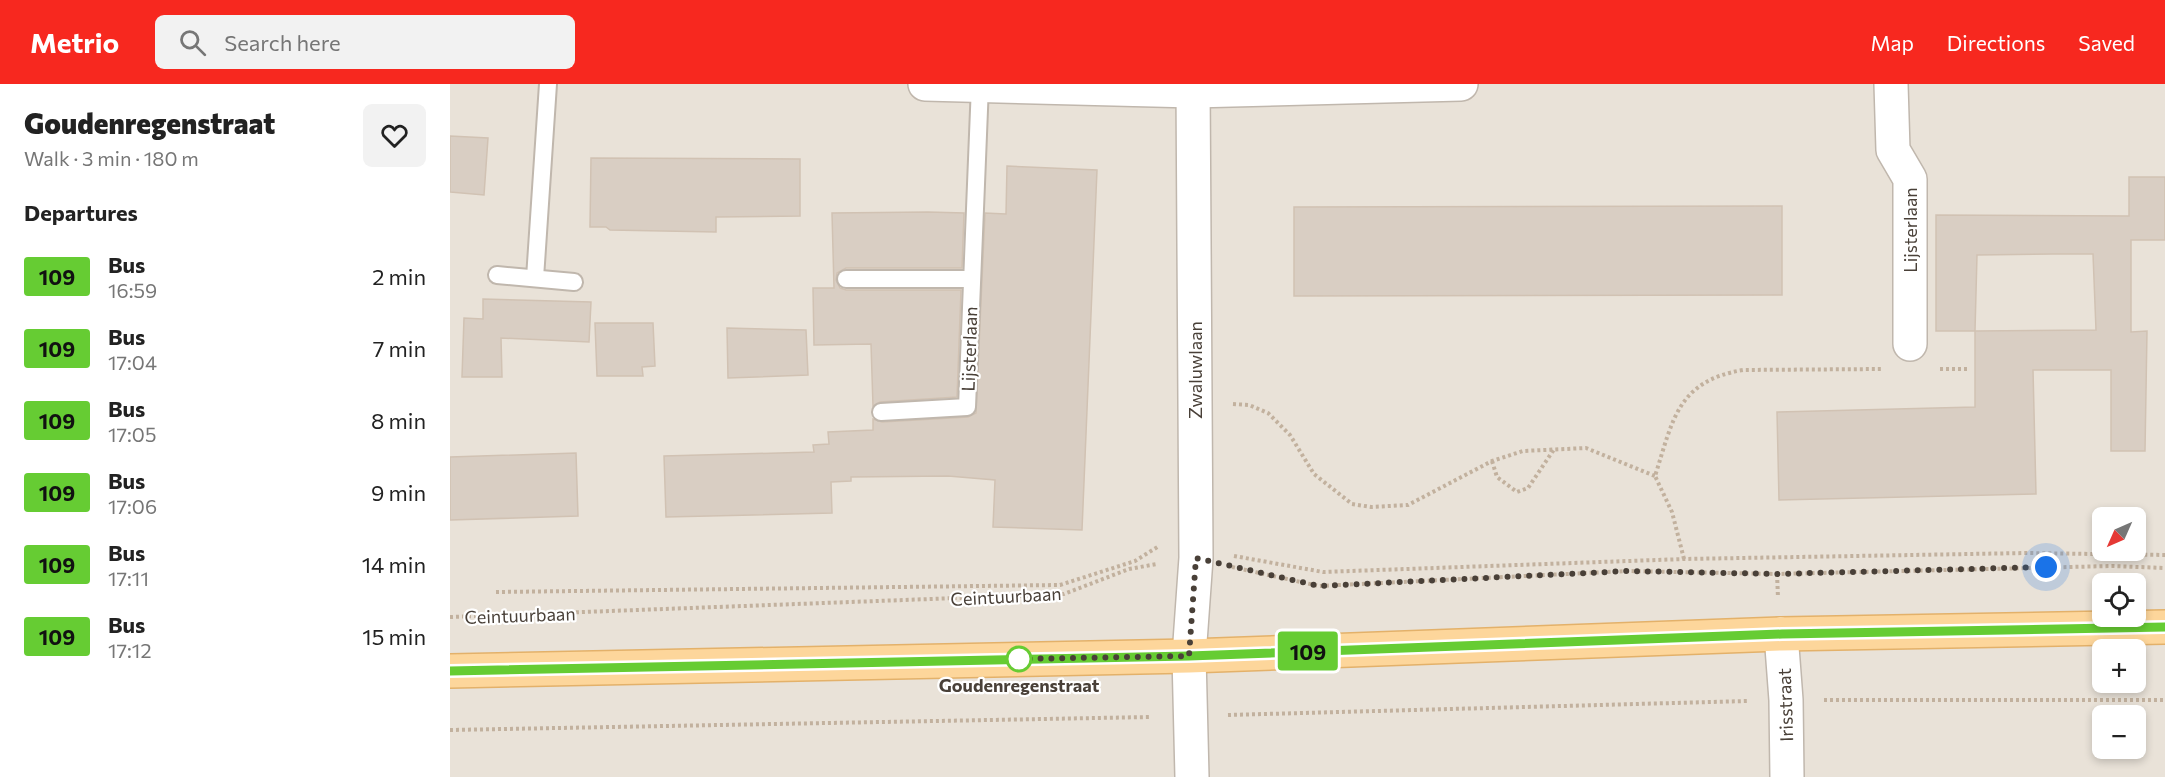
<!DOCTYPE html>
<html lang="en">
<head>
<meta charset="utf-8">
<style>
  :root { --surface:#fff; --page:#f2f2f2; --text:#222; --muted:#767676; --accent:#f7281f }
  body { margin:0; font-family:Commissioner,sans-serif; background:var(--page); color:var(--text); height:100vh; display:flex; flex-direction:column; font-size:22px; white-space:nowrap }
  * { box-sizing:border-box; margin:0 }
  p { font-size:20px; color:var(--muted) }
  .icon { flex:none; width:33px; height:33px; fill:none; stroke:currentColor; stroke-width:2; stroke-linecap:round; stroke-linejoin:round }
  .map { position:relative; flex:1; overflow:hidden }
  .details { display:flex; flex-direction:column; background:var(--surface); width:450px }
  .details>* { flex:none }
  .badge { padding:0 12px; border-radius:4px; font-size:21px; line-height:39px }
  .needle { width:39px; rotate:225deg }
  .tools { position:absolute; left:1642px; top:423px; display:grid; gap:12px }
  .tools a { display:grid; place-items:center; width:54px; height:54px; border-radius:9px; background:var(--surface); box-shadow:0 3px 9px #0003; font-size:30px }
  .you { position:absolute; width:30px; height:30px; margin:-15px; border:4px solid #fff; border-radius:50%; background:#1a73e8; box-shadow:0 0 0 9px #1a73e833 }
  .map>.badge { position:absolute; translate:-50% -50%; box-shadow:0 0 0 3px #fff }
  h2 { padding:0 24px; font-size:22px; line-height:54px }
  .round { display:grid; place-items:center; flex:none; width:63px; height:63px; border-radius:9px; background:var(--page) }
  .headline { display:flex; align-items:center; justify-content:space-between; height:102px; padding:0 24px }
  h1 { font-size:28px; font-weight:800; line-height:45px }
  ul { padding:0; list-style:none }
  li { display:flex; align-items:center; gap:18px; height:72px; padding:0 24px }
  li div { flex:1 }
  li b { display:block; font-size:22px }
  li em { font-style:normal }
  li .badge { min-width:66px; font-weight:700; text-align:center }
  header { display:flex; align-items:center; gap:36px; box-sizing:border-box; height:84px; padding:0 30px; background:var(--accent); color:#fff }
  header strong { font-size:28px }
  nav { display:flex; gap:33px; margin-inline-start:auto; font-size:21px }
  .search { width:420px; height:54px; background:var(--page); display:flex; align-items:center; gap:15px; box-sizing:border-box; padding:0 21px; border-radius:9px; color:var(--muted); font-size:22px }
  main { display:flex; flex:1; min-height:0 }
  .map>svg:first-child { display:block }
  .residential { fill:#e9e2d8; fill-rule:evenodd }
  .building { fill:#d9cec3; stroke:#d1c2b3; stroke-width:1.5; fill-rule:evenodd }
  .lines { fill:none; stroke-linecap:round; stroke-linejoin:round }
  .lane-casing { stroke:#c0b7ad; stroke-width:20 }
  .street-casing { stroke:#c0b7ad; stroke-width:36 }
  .primary-casing { stroke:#e3b16a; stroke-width:36 }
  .path { stroke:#c2b19e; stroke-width:4; stroke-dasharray:3 3; stroke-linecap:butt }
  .lane { stroke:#fff; stroke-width:16 }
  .street { stroke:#fff; stroke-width:33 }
  .primary { stroke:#fdd69b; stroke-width:33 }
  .line-casing { stroke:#fff; stroke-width:14 }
  .line { stroke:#6c3; stroke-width:9 }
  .walk { stroke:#494038; stroke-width:6; stroke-dasharray:0 10.8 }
  .stop-dot { fill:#fff; stroke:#6c3; stroke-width:3 }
  .labels { text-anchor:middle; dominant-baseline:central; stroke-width:4.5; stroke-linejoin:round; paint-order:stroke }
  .street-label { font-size:18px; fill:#494038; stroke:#fff }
  .stop-label { font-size:18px; font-weight:bold; fill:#494038; stroke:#fff }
</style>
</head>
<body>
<header>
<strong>Metrio</strong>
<div class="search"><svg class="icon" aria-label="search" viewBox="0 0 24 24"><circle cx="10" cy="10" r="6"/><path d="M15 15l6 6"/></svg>Search here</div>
<nav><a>Map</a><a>Directions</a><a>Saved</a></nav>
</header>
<main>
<section class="details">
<div class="headline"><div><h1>Goudenregenstraat</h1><p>Walk · 3 min · 180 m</p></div><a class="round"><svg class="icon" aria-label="heart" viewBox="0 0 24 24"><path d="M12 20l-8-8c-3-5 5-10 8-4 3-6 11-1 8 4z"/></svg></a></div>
<h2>Departures</h2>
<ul>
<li><span class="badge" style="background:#6c3;color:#111">109</span><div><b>Bus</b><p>16:59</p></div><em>2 min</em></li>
<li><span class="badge" style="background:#6c3;color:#111">109</span><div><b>Bus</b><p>17:04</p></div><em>7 min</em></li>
<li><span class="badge" style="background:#6c3;color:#111">109</span><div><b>Bus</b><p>17:05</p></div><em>8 min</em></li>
<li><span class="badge" style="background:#6c3;color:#111">109</span><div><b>Bus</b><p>17:06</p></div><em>9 min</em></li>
<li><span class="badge" style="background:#6c3;color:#111">109</span><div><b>Bus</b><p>17:11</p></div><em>14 min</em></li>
<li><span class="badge" style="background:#6c3;color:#111">109</span><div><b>Bus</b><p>17:12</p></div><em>15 min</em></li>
</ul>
</section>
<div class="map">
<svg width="1715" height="693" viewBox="0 0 1715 693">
  <rect width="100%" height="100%" fill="#f5f0ea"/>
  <path class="residential" d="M0 0H1715V693H0ZM1653 434H1686V466H1653ZM1653 500H1686V532H1653ZM1653 566H1686V598H1653ZM1653 632H1686V664H1653Z"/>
  <g class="building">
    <path d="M0 52 38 54 34 111 0 108Z"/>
    <path d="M141 74 350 75V132L266 133V148L160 146 156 143H140Z"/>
    <path d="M557 82 647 86 632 446 543 443 545 396 498 392 401 393V397L381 398 382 429 216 433 214 372 364 368 363 361 379 360 378 348 423 346V335L432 338 518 333 526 329 535 129 556 130Z"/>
    <path d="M1679 93H1715V156H1681V248L1697 247 1695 367H1661V286H1583L1586 410 1329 416 1327 328 1525 323V247H1486V131L1679 132ZM1602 170H1643L1646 246 1525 247 1527 171Z"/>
    <path d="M1332 122V211L844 212V123Z"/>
    <path d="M478 128 514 129 512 184H396L387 189 386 196 390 204 396 206H511L507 313 430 318 423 322 421 260 364 261 363 204H384L382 129Z"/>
    <path d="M33 215 141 218 139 258 51 254 52 293H12L14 234 33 235Z"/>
    <path d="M145 239H203L205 282 192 283 193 292H147Z"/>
    <path d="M277 244 356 246 358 291 278 294Z"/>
    <path d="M126 369 128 432 0 436V373Z"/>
  </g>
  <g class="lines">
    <defs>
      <g id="lane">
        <path d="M47 191 124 198"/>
        <path d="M85 194 98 0"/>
        <path d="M396 195H522"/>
        <path d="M431 328 517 323 530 1"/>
      </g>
      <g id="street">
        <path d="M475 0 743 7 1011 0"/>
        <path d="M1441 0 1443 66 1460 95V260"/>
        <path d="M1331 550 1336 616 1337 693"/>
        <path d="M742 693 739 572 746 474 743 0"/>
      </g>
      <path id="primary" d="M0 587 739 572 1331 550 1715 543"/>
    </defs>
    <use href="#lane" class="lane-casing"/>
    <use href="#street" class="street-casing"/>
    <use href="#primary" class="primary-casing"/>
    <g class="path">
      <path d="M1490 285H1517"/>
      <path d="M783 320 799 321 818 329 840 351 864 390 902 420 921 423 958 421 1042 377 1073 367 1136 364 1205 392"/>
      <path d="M1042 377 1047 393 1067 408 1078 404 1105 364"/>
      <path d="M784 472 873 488 1234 475 1576 469 1715 471"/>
      <path d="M1234 475 1222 428 1205 392C1223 336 1227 297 1293 286L1431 285"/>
      <path d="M782 483 869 502 1178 487 1327 490 1662 482 1715 484"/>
      <path d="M1327 490 1328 514"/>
      <path d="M46 508 610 501 685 477 709 462"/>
      <path d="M0 533 614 510 679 485 707 480"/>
      <path d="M1374 616H1715"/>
      <path d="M778 631 1298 617"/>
      <path d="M0 646 701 633"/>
    </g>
    <use href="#lane" class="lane"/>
    <use href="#street" class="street"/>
    <use href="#primary" class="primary"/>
  </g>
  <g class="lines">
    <defs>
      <path id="line" d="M0 587 739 572 1332 550 1715 543"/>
    </defs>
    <use href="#line" class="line-casing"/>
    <use href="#line" class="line"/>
    <path class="walk" d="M569 575 739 572 746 474 869 502 1178 487 1326 490 1596 483"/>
  </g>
  <circle class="stop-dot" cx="569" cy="575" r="12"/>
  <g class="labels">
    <g class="street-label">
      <text transform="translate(1460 146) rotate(-90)">Lijsterlaan</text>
      <text transform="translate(519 265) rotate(-88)">Lijsterlaan</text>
      <text transform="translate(745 286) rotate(-90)">Zwaluwlaan</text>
      <text transform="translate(556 512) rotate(-3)">Ceintuurbaan</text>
      <text transform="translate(70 531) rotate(-2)">Ceintuurbaan</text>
      <text transform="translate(1335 621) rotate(-92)">Irisstraat</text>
    </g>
    <g class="stop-label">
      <text x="569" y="601">Goudenregenstraat</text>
    </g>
  </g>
</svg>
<div class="tools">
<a><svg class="needle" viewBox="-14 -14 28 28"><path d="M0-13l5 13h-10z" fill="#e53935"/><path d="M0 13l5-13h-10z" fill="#767676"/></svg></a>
<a><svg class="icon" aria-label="locate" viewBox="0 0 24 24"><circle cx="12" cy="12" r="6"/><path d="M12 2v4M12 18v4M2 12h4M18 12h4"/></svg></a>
<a>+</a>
<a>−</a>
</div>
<div class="you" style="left:1596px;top:483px"></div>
<b class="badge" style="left:858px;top:567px;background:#6c3;color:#111">109</b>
</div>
</main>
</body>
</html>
